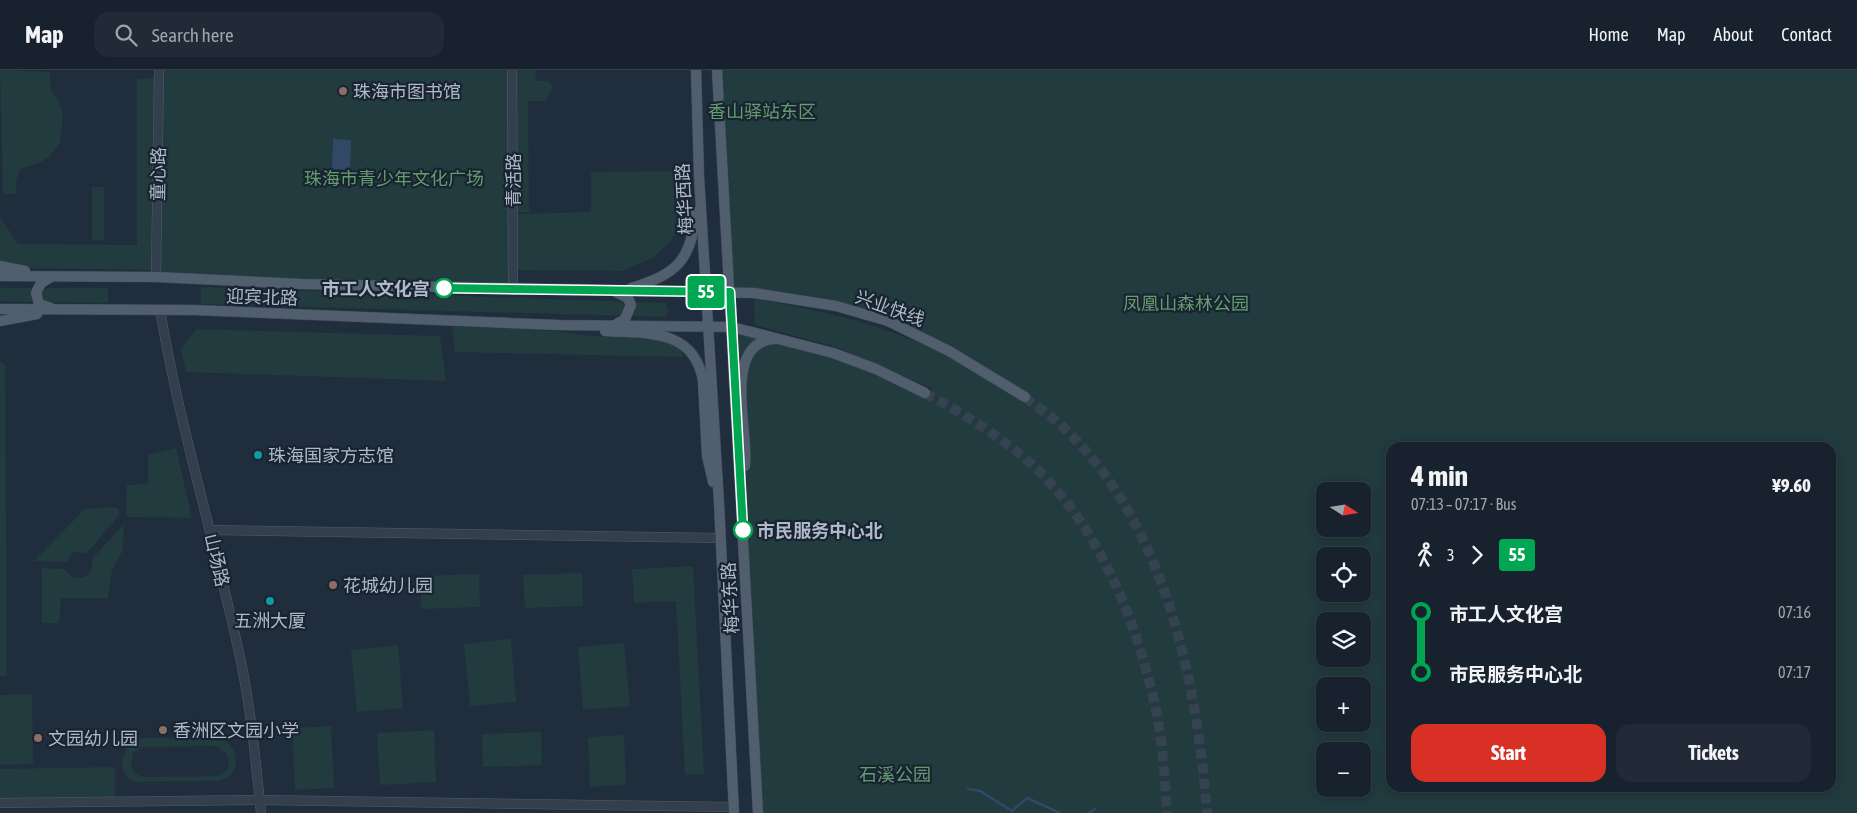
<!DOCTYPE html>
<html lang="en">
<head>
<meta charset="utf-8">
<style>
  :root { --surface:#18222e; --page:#212a36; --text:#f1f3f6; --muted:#9fa4aa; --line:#363f4a; --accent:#d93025 }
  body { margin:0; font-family:"Asap Condensed","Noto Sans SC",sans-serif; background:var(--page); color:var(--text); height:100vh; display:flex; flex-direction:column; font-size:19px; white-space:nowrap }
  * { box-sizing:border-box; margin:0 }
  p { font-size:16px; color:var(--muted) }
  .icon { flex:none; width:28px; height:28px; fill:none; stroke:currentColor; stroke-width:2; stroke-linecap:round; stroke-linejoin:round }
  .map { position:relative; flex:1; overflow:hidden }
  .panel { position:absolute; left:1386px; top:372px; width:450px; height:350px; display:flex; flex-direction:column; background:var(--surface); border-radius:15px; box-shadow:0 2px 12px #0003,0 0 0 1px var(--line) }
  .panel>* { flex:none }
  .badge { padding:0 10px; border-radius:4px; font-size:18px; line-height:32px }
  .needle { width:32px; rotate:102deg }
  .fabs { position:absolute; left:1316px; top:412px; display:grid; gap:10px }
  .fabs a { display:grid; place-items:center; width:55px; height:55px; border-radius:10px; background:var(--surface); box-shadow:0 2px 12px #0003,0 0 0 1px var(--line); font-size:25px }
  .map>.badge { position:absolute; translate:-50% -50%; box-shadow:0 0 0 2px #fff }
  .legs { display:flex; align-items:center; gap:8px; height:55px; padding:0 25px; font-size:16px }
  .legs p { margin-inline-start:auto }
  .overview { display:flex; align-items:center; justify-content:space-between; height:85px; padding:0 25px }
  h1 { font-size:28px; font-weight:700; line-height:38px }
  .button { display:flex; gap:10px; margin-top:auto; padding:10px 25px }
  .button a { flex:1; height:58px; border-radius:15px; background:var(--accent); color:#fff; font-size:20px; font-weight:700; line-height:58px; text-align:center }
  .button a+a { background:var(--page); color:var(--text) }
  ul { padding:0 25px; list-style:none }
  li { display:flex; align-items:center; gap:18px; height:60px; font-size:19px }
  li i { display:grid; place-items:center; width:8px; height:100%; margin:0 6px; background:currentColor }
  li i::after { content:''; width:12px; height:12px; margin:-6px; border:4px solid; border-radius:50%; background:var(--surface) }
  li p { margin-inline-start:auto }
  li:first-child i { background:linear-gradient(#0000 50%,currentColor 0) }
  li:last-child i { background:linear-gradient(currentColor 50%,#0000 0) }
  header { display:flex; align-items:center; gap:30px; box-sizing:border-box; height:70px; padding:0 25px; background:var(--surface); border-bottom:1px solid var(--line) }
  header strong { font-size:24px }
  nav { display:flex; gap:28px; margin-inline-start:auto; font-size:18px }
  .search { width:350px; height:45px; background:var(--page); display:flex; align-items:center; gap:12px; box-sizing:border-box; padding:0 18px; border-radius:15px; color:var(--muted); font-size:19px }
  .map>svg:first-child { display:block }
  .green { fill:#223b3e; fill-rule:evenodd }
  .water { fill:#314866 }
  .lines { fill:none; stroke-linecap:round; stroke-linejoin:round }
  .stream { stroke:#314866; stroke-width:2.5 }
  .major-tunnel { stroke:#354252; stroke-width:10; stroke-dasharray:10 5; stroke-linecap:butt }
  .minor-casing { stroke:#525c6b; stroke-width:10 }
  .major-casing { stroke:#3d4856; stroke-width:11 }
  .minor { stroke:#343f4d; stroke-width:9 }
  .major { stroke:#515e6d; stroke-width:10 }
  .line-1-casing { stroke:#fff; stroke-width:11 }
  .line-1 { stroke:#00a651; stroke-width:8 }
  .education-dot { fill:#8d6e63; stroke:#192431; stroke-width:2 }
  .stop-1-dot { fill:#fff; stroke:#00a651; stroke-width:2.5 }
  .culture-dot { fill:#0f9aa8; stroke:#192431; stroke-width:2 }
  .labels { text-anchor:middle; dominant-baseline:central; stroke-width:4.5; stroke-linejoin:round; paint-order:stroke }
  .poi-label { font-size:18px; fill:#afb9c9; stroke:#192431; text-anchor:start }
  .park-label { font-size:18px; fill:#639c6f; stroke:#192431 }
  .street-label { font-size:18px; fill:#afb9c9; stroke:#192431 }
  .stop-label { font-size:18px; font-weight:bold; fill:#afb9c9; stroke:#192431; text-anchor:end }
</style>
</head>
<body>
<header>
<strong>Map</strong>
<div class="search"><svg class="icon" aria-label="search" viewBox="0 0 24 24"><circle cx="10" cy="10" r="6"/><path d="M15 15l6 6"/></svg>Search here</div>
<nav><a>Home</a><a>Map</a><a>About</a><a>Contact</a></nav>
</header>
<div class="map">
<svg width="1857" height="743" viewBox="0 0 1857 743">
  <rect width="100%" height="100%" fill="#202d3d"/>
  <g class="green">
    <path d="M0 0 50 2 51 21 58 29 63 45 60 73 49 87 39 93 20 99 16 111V124H3Z"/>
    <path d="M160 0H512L513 219 156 207Z"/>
    <path d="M514 0H535L536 11H548L553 17 546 31H528L529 142H515Z"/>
    <path d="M717 0H1857V743H758L733 257 813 276 925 323 933 319 836 277 755 255 754 229C827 241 883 255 950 286L870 245 730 222ZM1391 378H1831V718H1391ZM1325 421H1362V459H1325ZM1325 486H1362V524H1325ZM1325 551H1362V589H1325ZM1325 616H1362V654H1325ZM1325 681H1362V719H1325Z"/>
    <path d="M154 8 153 200 25 198 0 190V147L18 174 137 175V9Z"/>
    <path d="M674 101 677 152 675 163 670 172 652 188 623 201 518 200 517 144 591 142V102Z"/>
    <rect x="92" y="117" width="12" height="53"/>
    <path d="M201 217 666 233 669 242 665 247 201 234Z"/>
    <path d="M0 218H31L32 232 0 231Z"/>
    <path d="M48 218H108V233L46 232 41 227V222Z"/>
    <path d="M452 256 559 261 580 265 663 270 681 278 683 287 455 282Z"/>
    <path d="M196 259 440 266 446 311 186 302 181 279Z"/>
    <path d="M0 291 5 295 7 606H0Z"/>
    <path d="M176 378 192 448 126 447 127 415 148 414V385Z"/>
    <path d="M114 437 119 439V445L86 484 77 481 70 485 67 492 34 491 85 439Z"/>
    <path d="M124 454 123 480 112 500 108 528H61L59 553H42V498L65 499C72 511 82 511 91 502L93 488Z"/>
    <path d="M693 496 704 704 685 705 676 531 634 533 632 499Z"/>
    <path d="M582 503 583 536 525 538 523 505Z"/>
    <path d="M479 504 480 537 421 539 420 506Z"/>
    <path d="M511 569 516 632 470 636 464 574Z"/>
    <path d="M624 573 630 636 583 640 578 577Z"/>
    <path d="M398 575 403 638 357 642 351 580Z"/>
    <path d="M32 624 33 694 0 695V625Z"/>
    <path d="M331 656 334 718 295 720 292 658Z"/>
    <path d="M434 660 436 712 380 715 377 663Z"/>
    <path d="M541 662 542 695 483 697 482 664Z"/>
    <path d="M624 665 626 715 590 717 588 667Z"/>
    <path d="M122 668H220C240 676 243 706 219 711L134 712C121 706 119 690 127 679L122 676ZM216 676 227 684 229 692 227 700 218 706 143 707 136 704 131 697 133 683 142 677Z"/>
    <path d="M115 697V728L0 730V699Z"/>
  </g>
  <path class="water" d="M333 69 351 70 350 99H332Z"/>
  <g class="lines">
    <g class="stream">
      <path d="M968 719 980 721 1012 741 1027 728 1060 743"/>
      <path d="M1088 743 1095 739"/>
    </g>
    <g class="major-tunnel">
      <path d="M925 323C962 343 997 364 1029 392 1099 454 1139 555 1157 645 1163 677 1165 710 1167 743"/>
      <path d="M1025 327C1039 339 1056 349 1069 363 1166 459 1197 612 1207 743"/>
    </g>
    <defs>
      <g id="minor">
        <path d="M512 0 513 220"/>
        <path d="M156 207 159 0"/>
        <path d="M160 240C180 359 216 474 241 592 251 640 256 694 261 743"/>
        <path d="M210 460 720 468"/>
        <path d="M0 733 260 730 734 737"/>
      </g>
      <g id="major">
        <path d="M696 0 699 106 719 433 734 743"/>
        <path d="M717 0 758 743"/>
        <path d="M0 196 25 201"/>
        <path d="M0 206 156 207 302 214 754 223 836 236 888 251 949 281 1025 327"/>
        <path d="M51 207 41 213 36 223 39 234 51 238"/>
        <path d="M631 218C677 204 691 191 696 142"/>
        <path d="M0 239 194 240 559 255 732 257 833 283 876 299 925 323"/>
        <path d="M0 251 37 244"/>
        <path d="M615 255 625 249 631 235 628 228 616 222"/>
        <path d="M605 261C647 264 694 258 703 311L707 386 713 412"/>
        <path d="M745 396C749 359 721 271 776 269"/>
      </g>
    </defs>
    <use href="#minor" class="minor-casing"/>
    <use href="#major" class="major-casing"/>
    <use href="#minor" class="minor"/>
    <use href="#major" class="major"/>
  </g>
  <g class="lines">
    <defs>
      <path id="line-1" d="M444 218 730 222 743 460"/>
    </defs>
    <use href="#line-1" class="line-1-casing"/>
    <use href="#line-1" class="line-1"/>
  </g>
  <g class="education-dot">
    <circle cx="343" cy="21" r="5"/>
    <circle cx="333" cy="515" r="5"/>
    <circle cx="163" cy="660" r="5"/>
    <circle cx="38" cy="668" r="5"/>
  </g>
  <g class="stop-1-dot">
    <circle cx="444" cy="218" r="9"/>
    <circle cx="743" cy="460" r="9"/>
  </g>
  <g class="culture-dot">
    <circle cx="258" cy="385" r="5"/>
    <circle cx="270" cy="531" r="5"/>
  </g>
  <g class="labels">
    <g class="poi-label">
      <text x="353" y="21">珠海市图书馆</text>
      <text x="268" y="385">珠海国家方志馆</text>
      <text x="343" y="515">花城幼儿园</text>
      <text x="270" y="550" text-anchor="middle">五洲大厦</text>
      <text x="173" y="660">香洲区文园小学</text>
      <text x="48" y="668">文园幼儿园</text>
    </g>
    <g class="park-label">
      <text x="762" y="41">香山驿站东区</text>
      <text x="394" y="108">珠海市青少年文化广场</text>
      <text x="1186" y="233">凤凰山森林公园</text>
      <text x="895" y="704">石溪公园</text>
    </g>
    <g class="street-label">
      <text transform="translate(158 104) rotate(-89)">童心路</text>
      <text transform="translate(513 110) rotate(-90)">青活路</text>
      <text transform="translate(684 129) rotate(-93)">梅华西路</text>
      <text transform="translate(262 227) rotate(2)">迎宾北路</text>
      <text transform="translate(890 238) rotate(20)">兴业快线</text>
      <text transform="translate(217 490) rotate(77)">山场路</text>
      <text transform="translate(730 528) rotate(-93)">梅华东路</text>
    </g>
    <g class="stop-label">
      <text x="430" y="218">市工人文化宫</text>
      <text x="757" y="460" text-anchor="start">市民服务中心北</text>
    </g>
  </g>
</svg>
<div class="fabs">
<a><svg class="needle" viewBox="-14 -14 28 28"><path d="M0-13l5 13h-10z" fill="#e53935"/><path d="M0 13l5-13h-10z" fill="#9fa4aa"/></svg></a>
<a><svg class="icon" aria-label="locate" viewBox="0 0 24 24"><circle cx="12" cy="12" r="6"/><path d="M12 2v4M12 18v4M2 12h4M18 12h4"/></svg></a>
<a><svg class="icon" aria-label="layers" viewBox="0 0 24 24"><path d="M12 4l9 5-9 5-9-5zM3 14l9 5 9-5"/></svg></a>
<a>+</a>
<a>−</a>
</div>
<b class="badge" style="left:706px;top:222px;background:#00a651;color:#fff">55</b>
<section class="panel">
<div class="overview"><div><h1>4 min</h1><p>07:13 – 07:17 · Bus</p></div><b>¥9.60</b></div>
<div class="legs"><svg class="icon" aria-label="walk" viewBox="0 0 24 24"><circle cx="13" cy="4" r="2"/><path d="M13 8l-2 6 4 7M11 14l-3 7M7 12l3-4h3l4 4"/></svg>3<svg class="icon" aria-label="forward" viewBox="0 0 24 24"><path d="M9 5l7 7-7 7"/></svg><b class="badge" style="background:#00a651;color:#fff">55</b></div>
<ul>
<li><i style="color:#00a651"></i><b>市工人文化宫</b><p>07:16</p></li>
<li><i style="color:#00a651"></i><b>市民服务中心北</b><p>07:17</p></li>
</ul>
<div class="button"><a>Start</a><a>Tickets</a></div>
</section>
</div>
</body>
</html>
